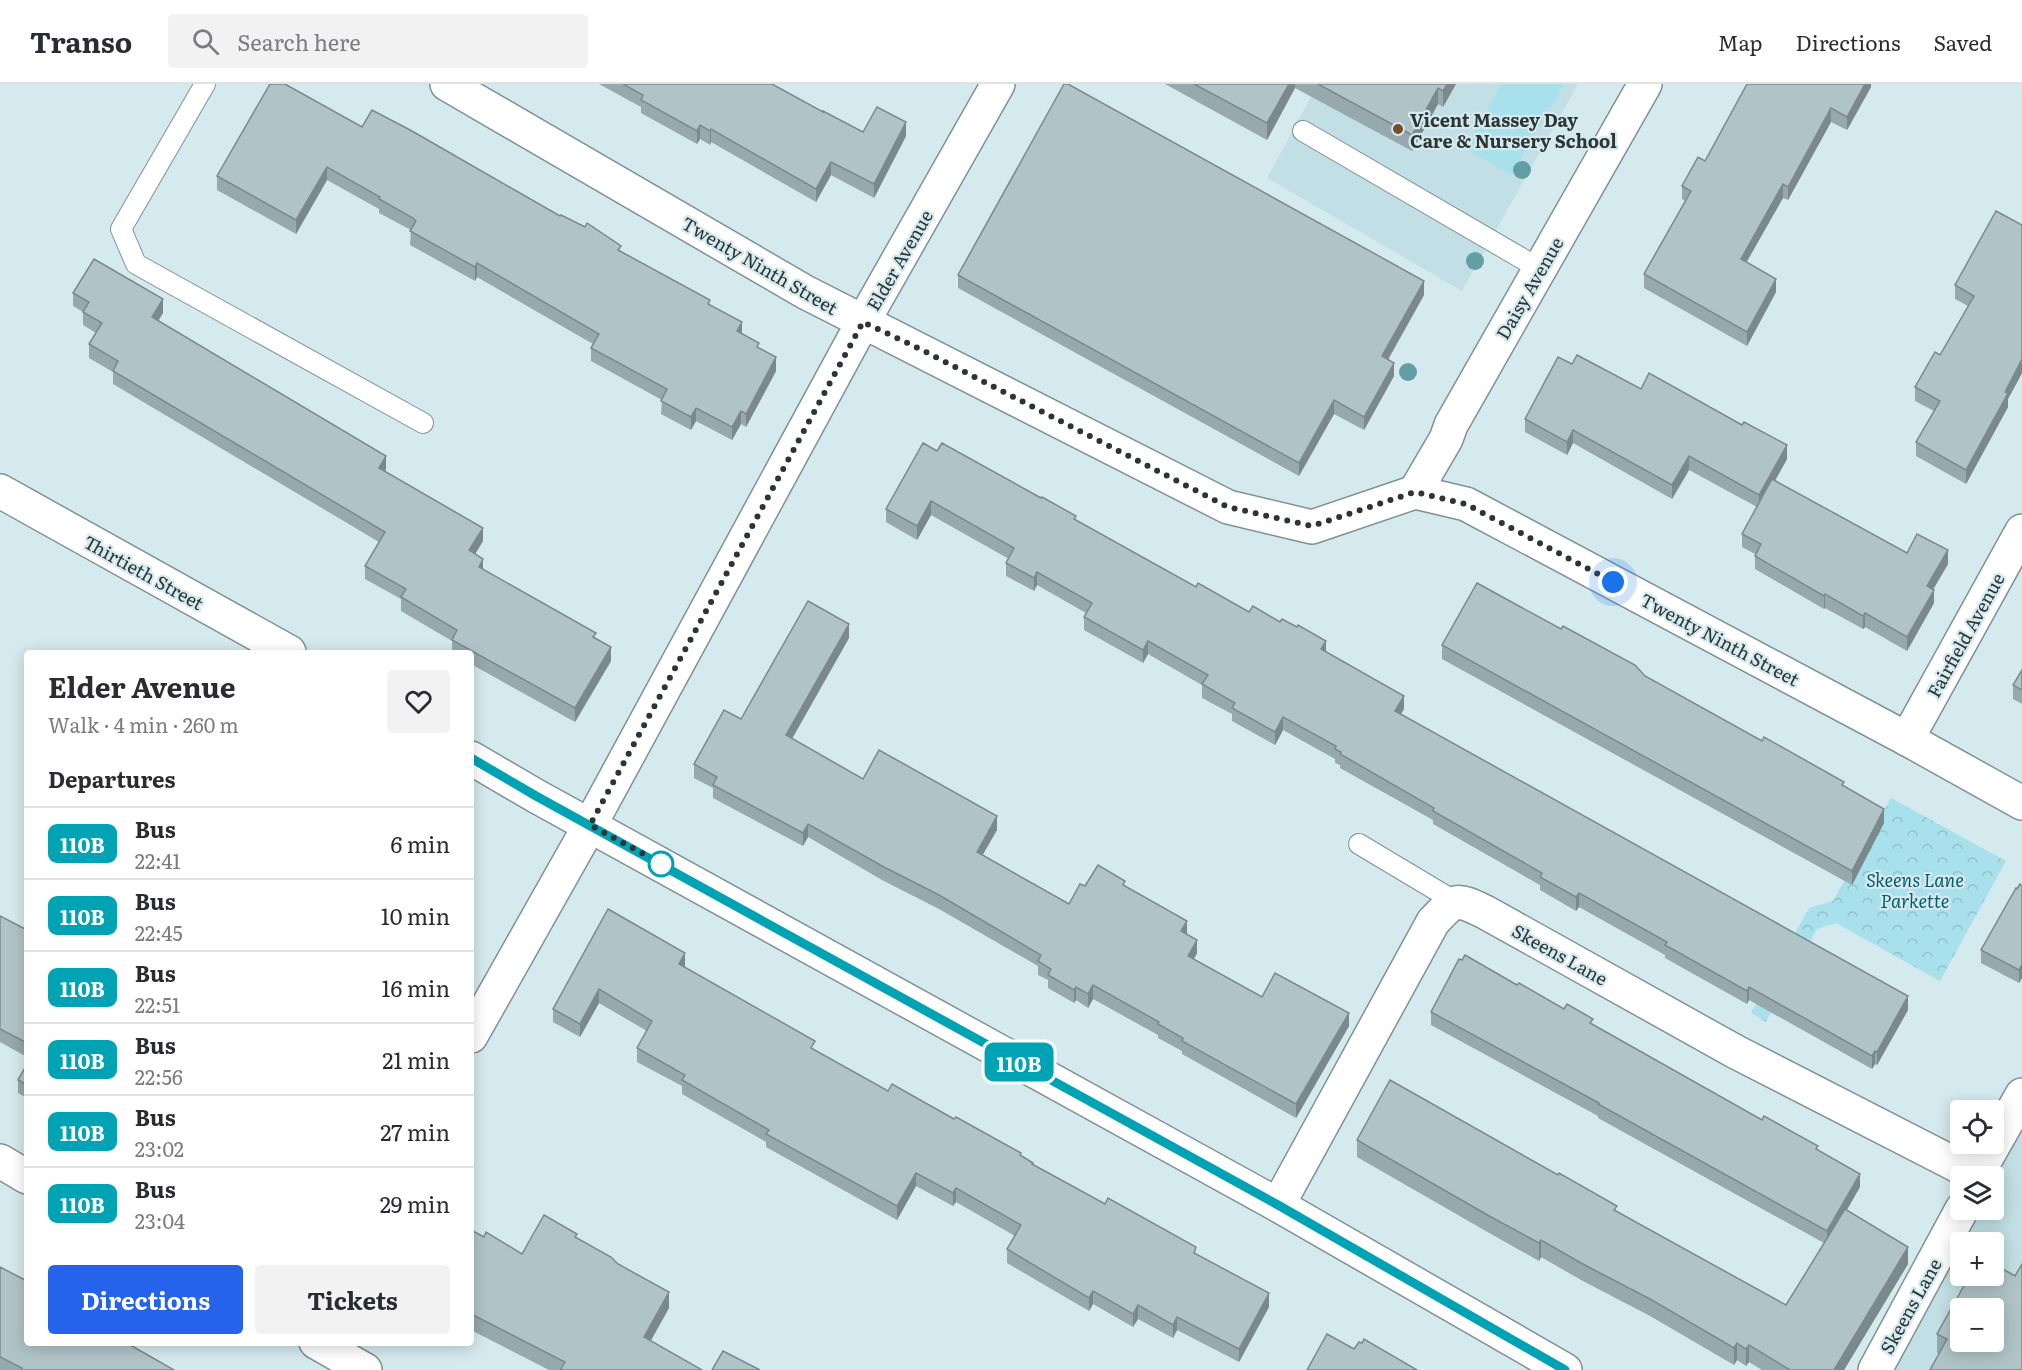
<!DOCTYPE html>
<html lang="en">
<head>
<meta charset="utf-8">
<style>
  :root { --surface:#fff; --page:#f2f2f3; --text:#2b2b33; --muted:#7c7c81; --line:#e1e1e2; --accent:#2563eb }
  body { margin:0; font-family:Literata,serif; background:var(--page); color:var(--text); height:100vh; display:flex; flex-direction:column; font-size:22px; white-space:nowrap }
  * { box-sizing:border-box; margin:0 }
  p { font-size:20px; color:var(--muted) }
  .icon { flex:none; width:33px; height:33px; fill:none; stroke:currentColor; stroke-width:2; stroke-linecap:round; stroke-linejoin:round }
  .map { position:relative; flex:1; overflow:hidden }
  .sheet { position:absolute; left:24px; top:566px; width:450px; height:696px; display:flex; flex-direction:column; background:var(--surface); border-radius:6px; box-shadow:0 3px 15px #0003 }
  .sheet>* { flex:none }
  .badge { padding:0 12px; border-radius:9px; font-size:21px; line-height:39px }
  .controls { position:absolute; left:1950px; top:1016px; display:grid; gap:12px }
  .controls a { display:grid; place-items:center; width:54px; height:54px; border-radius:6px; background:var(--surface); box-shadow:0 3px 15px #0003; font-size:30px }
  .you { position:absolute; width:30px; height:30px; margin:-15px; border:4px solid #fff; border-radius:50%; background:#1a73e8; box-shadow:0 0 0 9px #1a73e833 }
  .map>.badge { position:absolute; translate:-50% -50%; box-shadow:0 0 0 3px #fff }
  h2 { padding:0 24px; font-size:22px; line-height:54px }
  .round { display:grid; place-items:center; flex:none; width:63px; height:63px; border-radius:6px; background:var(--page) }
  .summary { display:flex; align-items:center; justify-content:space-between; height:102px; padding:0 24px }
  h1 { font-size:28px; font-weight:700; line-height:45px }
  .button { display:flex; gap:12px; margin-top:auto; padding:12px 24px }
  .button a { flex:1; height:69px; border-radius:6px; background:var(--accent); color:#fff; font-size:24px; font-weight:700; line-height:69px; text-align:center }
  .button a+a { background:var(--page); color:var(--text) }
  ul { padding:0; list-style:none }
  li { display:flex; align-items:center; gap:18px; height:72px; padding:0 24px; border-top:2px solid var(--line) }
  li div { flex:1 }
  li b { display:block; font-size:22px }
  li em { font-style:normal }
  li .badge { min-width:66px; font-weight:700; text-align:center }
  header { display:flex; align-items:center; gap:36px; box-sizing:border-box; height:84px; padding:0 30px; background:var(--surface); border-bottom:2px solid var(--line) }
  header strong { font-size:28px }
  nav { display:flex; gap:33px; margin-inline-start:auto; font-size:21px }
  .search { width:420px; height:54px; background:var(--page); display:flex; align-items:center; gap:15px; box-sizing:border-box; padding:0 21px; border-radius:6px; color:var(--muted); font-size:22px }
  .map>svg:first-child { display:block }
  .built { fill:#c1dfe4; fill-rule:evenodd }
  .park { fill:url(#park-crowns) }
  .garden { fill:#a8e0ec }
  .lines { fill:none; stroke-linecap:round; stroke-linejoin:round }
  .service-casing { stroke:#7f9296; stroke-width:22 }
  .minor-casing { stroke:#7f9296; stroke-width:36 }
  .tertiary-casing { stroke:#7f9296; stroke-width:36 }
  .service { stroke:#fff; stroke-width:20 }
  .minor { stroke:#fff; stroke-width:33 }
  .tertiary { stroke:#fff; stroke-width:33 }
  .tree { fill:#639da6 }
  .wall { fill:#97a9ac }
  .shaded-wall { fill:#7b898c }
  .building { fill:#b0c4c8; stroke:#7b898c; stroke-width:1.5; fill-rule:evenodd }
  .line-casing { stroke:#fff; stroke-width:14 }
  .line { stroke:#00a3b4; stroke-width:9 }
  .walk { stroke:#2c3436; stroke-width:6; stroke-dasharray:0 10.8 }
  .poi-dot { fill:#754e2c; stroke:#d5eaee; stroke-width:2 }
  .stop-dot { fill:#fff; stroke:#00a3b4; stroke-width:3 }
  .labels { text-anchor:middle; dominant-baseline:central; stroke-width:4.5; stroke-linejoin:round; paint-order:stroke }
  .poi-label { font-size:18px; font-weight:bold; fill:#2c3436; stroke:#d5eaee; text-anchor:start }
  .street-label { font-size:18px; fill:#2c3436; stroke:#d5eaee }
  .park-label { font-size:18px; font-style:italic; fill:#055e6b; stroke:#d5eaee }
</style>
</head>
<body>
<header>
<strong>Transo</strong>
<div class="search"><svg class="icon" aria-label="search" viewBox="0 0 24 24"><circle cx="10" cy="10" r="6"/><path d="M15 15l6 6"/></svg>Search here</div>
<nav><a>Map</a><a>Directions</a><a>Saved</a></nav>
</header>
<div class="map">
<svg width="2022" height="1286" viewBox="0 0 2022 1286">
  <defs>
    <pattern id="park-crowns" width="20" height="18" patternUnits="userSpaceOnUse" patternTransform="scale(1.5)"><rect width="20" height="18" fill="#a8e0ec"/><path d="M2 6a3 3 0 1 1 6 0M12 15a3 3 0 1 1 6 0" fill="none" stroke="#91c1cb"/></pattern>
  </defs>
  <rect width="100%" height="100%" fill="#d5eaee"/>
  <g class="built">
    <path d="M1318 0H1578L1462 207 1267 94Z"/>
    <path d="M2022 998V1286H1869L1960 1125H1994V1092ZM1960 1158H1994V1191H1960ZM1960 1224H1994V1257H1960Z"/>
  </g>
  <path class="park" d="M1891 714 2006 777 1940 897 1836 839 1817 845 1766 938 1751 929 1809 824 1833 817Z"/>
  <path class="garden" d="M1502 0H1564L1511 91 1465 64Z"/>
  <g class="lines">
    <defs>
      <g id="service">
        <path d="M205 0 121 145 136 180 423 339"/>
        <path d="M1303 47 1540 185"/>
        <path d="M1359 760 1456 818"/>
      </g>
      <g id="minor">
        <path d="M447 0 805 208 1228 423 1312 443 1415 408 1466 420 1907 655 2022 719"/>
        <path d="M1415 408 1446 355 1451 341 1645 0"/>
        <path d="M1907 655 2022 447"/>
        <path d="M471 952 590 741"/>
        <path d="M0 1077 27 1093"/>
        <path d="M1976 1092 2022 1011"/>
        <path d="M1278 1121 1433 838C1455 814 1456 814 1485 828L1736 968 1976 1091"/>
        <path d="M316 1258 365 1286"/>
        <path d="M1875 1286 1962 1125"/>
      </g>
      <g id="tertiary">
        <path d="M0 407 289 568"/>
        <path d="M471 674 536 712 1278 1121 1565 1286"/>
        <path d="M590 741 863 238 998 0"/>
      </g>
    </defs>
    <use href="#service" class="service-casing"/>
    <use href="#minor" class="minor-casing"/>
    <use href="#tertiary" class="tertiary-casing"/>
    <use href="#service" class="service"/>
    <use href="#minor" class="minor"/>
    <use href="#tertiary" class="tertiary"/>
  </g>
  <g class="tree">
    <circle cx="1522" cy="86" r="9"/>
    <circle cx="1475" cy="177" r="9"/>
    <circle cx="1408" cy="288" r="9"/>
  </g>
  <g class="wall">
    <path d="M599 0H772L823 28 863 48 906 52 874 114 831 91 816 118 711 58 710 61 700 55 697 60 641 29V23Z"/>
    <path d="M1165 0H1456L1443 23 1438 20 1412 67 1295 4 1267 56Z"/>
    <path d="M1871 0V3L1847 46 1831 38 1788 116 1783 114 1746 178 1776 208 1747 262 1644 204V190L1685 117 1682 115V102L1705 77Z"/>
    <path d="M362 43 621 167 710 221 759 264 776 287 746 343 741 340 732 356 696 337 691 346 661 330 662 316 591 277V264L593 260 477 193 475 197 410 161 411 146 379 129V125L327 96 296 150 217 106V92Z"/>
    <path d="M2022 141V289L2008 315V323L1966 400 1916 372V358L1934 327 1915 317V303L1940 271 1968 222 1955 215V201Z"/>
    <path d="M958 191 1424 211 1388 276 1394 292 1364 346 1334 330 1299 392 958 204Z"/>
    <path d="M73 209 163 229 158 237 386 385 385 388 483 457 475 470 483 486 596 554 611 577 575 638 471 580V568H452V557L401 527V515L365 495V482L379 458 113 300V288L89 274V260L96 249 83 241V228L73 222Z"/>
    <path d="M1572 280 1641 305 1787 375 1775 397 1907 469 1948 480 1933 505 1934 519 1907 567 1865 543 1863 545 1825 524 1824 525 1755 485V470L1742 463V450L1757 423 1689 386 1672 415 1573 359 1567 371 1525 348V335Z"/>
    <path d="M937 367 1076 436 1196 503 1249 528 1326 568 1404 625 1401 630 1908 926 1877 981 1875 980 1872 985 1749 916 1747 920 1665 874V871L1579 823 1576 827 1540 806V801L1433 740V736L1340 684V681L1335 679V675L1283 646 1275 661 1232 637V630L1202 614V601L1148 570 1143 579 1084 546V533L1086 529 1037 501 1034 507 1006 492V479L1009 475 931 431 917 456 886 438V425Z"/>
    <path d="M849 554 792 655 863 695 997 746 982 771 1069 820 1085 802H1125L1187 850 1197 869 1194 875 1262 913 1349 942 1296 1034 1182 970V967L1158 954V951L1093 915 1088 924 1076 916 1074 919 1048 904V896L1038 891V882L939 825 882 796 808 753 803 762 713 714V704L694 694V680L741 635Z"/>
    <path d="M1442 561 1645 592 1762 657 1844 702 1884 739 1852 801 1442 575Z"/>
    <path d="M2022 586V620L2013 615V601Z"/>
    <path d="M2022 801V894L2019 899 1981 879V866L2017 805Z"/>
    <path d="M608 825 685 883 815 966 888 1007 1021 1072 1033 1081 1196 1170 1269 1223 1239 1278 1177 1246 1173 1254 1138 1235 1133 1243 1093 1220 1089 1227 1007 1179V1165L1015 1152 956 1118 953 1122 916 1102 897 1136 766 1063V1058L682 1010V1002L637 978V964L647 947 599 919 580 953 553 938V925Z"/>
    <path d="M0 832 27 846V973L0 958Z"/>
    <path d="M1517 901 1593 940 1762 1036 1818 1066 1860 1103 1846 1126 1908 1180 1844 1286H1762L1749 1278 1746 1282 1737 1276 1734 1281 1650 1232 1581 1196 1541 1173 1539 1177 1491 1150 1357 1073V1056L1617 1128 1786 1221 1824 1159 1598 1034V1032L1431 941V928Z"/>
    <path d="M27 980V1014L18 1009V996Z"/>
    <path d="M471 1146 484 1153 522 1170 577 1154 618 1180 669 1224 650 1257 702 1286H549L471 1246Z"/>
    <path d="M0 1183 27 1258H126L174 1286H0Z"/>
    <path d="M2015 1192 2022 1286 1937 1269V1250Z"/>
  </g>
  <g class="shaded-wall">
    <path d="M1289 0H1295V4L1267 56V39Z"/>
    <path d="M1447 0H1456L1443 23V7Z"/>
    <path d="M1865 0H1871V3L1847 46V33Z"/>
    <path d="M1438 4V20L1412 67V51Z"/>
    <path d="M1831 24V38L1788 116V103Z"/>
    <path d="M906 38V52L874 114V100Z"/>
    <path d="M700 41V55L697 60V47Z"/>
    <path d="M711 45V58L710 61V47Z"/>
    <path d="M831 78V91L816 118V105Z"/>
    <path d="M327 83V96L296 150V136Z"/>
    <path d="M1783 100V114L1741 188V175Z"/>
    <path d="M477 179V193L475 197V183Z"/>
    <path d="M1776 195V208L1747 262V248Z"/>
    <path d="M1424 197V211L1382 286V272Z"/>
    <path d="M163 215V229L152 247V233Z"/>
    <path d="M742 238V251L737 247Z"/>
    <path d="M776 273V287L746 343V330Z"/>
    <path d="M2022 275V289L2008 315V323L1966 400V386L2005 308Z"/>
    <path d="M1394 279V292L1364 346V333Z"/>
    <path d="M1334 316V330L1299 392V379Z"/>
    <path d="M696 324V337L691 346V333Z"/>
    <path d="M741 327V340L732 356V343Z"/>
    <path d="M1573 346V359L1567 371V358Z"/>
    <path d="M1787 361V375L1759 425V411Z"/>
    <path d="M386 372V385L379 398V384Z"/>
    <path d="M1689 372V386L1672 415V401Z"/>
    <path d="M931 417V431L917 456V442Z"/>
    <path d="M483 444V457L469 480V466Z"/>
    <path d="M1948 466V480L1927 516V502Z"/>
    <path d="M483 475V488L479 483Z"/>
    <path d="M1037 488V501L1034 507V494Z"/>
    <path d="M1934 506V519L1907 567V553Z"/>
    <path d="M1825 510V524L1824 525V512Z"/>
    <path d="M1865 529V543L1863 545V532Z"/>
    <path d="M849 540V554L786 665V651Z"/>
    <path d="M1148 557V570L1143 579V566Z"/>
    <path d="M1326 557V571L1321 565Z"/>
    <path d="M611 563V577L575 638V624Z"/>
    <path d="M1404 612V625L1395 640V627Z"/>
    <path d="M1283 633V646L1275 661V648Z"/>
    <path d="M1884 725V739L1852 801V787Z"/>
    <path d="M997 732V746L977 781V768Z"/>
    <path d="M808 740V753L803 762V749Z"/>
    <path d="M1579 809V823L1576 827V813Z"/>
    <path d="M1187 837V850L1181 847Z"/>
    <path d="M1197 856V869L1188 885V872Z"/>
    <path d="M685 869V883L679 894V880Z"/>
    <path d="M2022 881V894L2019 899V886Z"/>
    <path d="M1093 901V915L1088 924V910Z"/>
    <path d="M1076 903V916L1074 919V906Z"/>
    <path d="M1749 903V916L1747 920V907Z"/>
    <path d="M599 905V919L580 953V940Z"/>
    <path d="M1908 912V926L1877 981V968Z"/>
    <path d="M1349 929V942L1296 1034V1020Z"/>
    <path d="M1875 967V980L1872 985V972Z"/>
    <path d="M916 1089V1102L897 1136V1122Z"/>
    <path d="M1860 1090V1103L1827 1161V1147Z"/>
    <path d="M956 1104V1118L953 1122V1109Z"/>
    <path d="M1541 1156V1173L1539 1177V1159Z"/>
    <path d="M1908 1163V1180L1844 1286H1834Z"/>
    <path d="M1093 1207V1220L1089 1227V1214Z"/>
    <path d="M669 1208V1224L644 1269V1253Z"/>
    <path d="M1269 1209V1223L1239 1278V1265Z"/>
    <path d="M1138 1221V1235L1133 1243V1230Z"/>
    <path d="M1177 1233V1246L1173 1254V1241Z"/>
    <path d="M1737 1259V1276L1734 1281V1264Z"/>
    <path d="M1749 1261V1278L1746 1282V1265Z"/>
  </g>
  <g class="building">
    <path d="M270 0H285L362 43 372 26 412 47 560 132 561 131 585 143 587 139 621 162 618 166 710 216 708 220 742 238 737 247 759 259 757 263 776 273 746 330 741 327 732 343 696 324 691 333 661 317 667 305 591 264 599 250 477 179 475 183 410 147 416 137 413 134 379 115 380 113 327 83 296 136 217 92Z"/>
    <path d="M623 0H772L823 28V27L863 48 877 23 906 38 874 100 831 78 816 105 711 45 710 47 700 41 697 47 641 16 643 11Z"/>
    <path d="M1064 0H1068L1424 197 1382 272 1394 279 1364 333 1334 316 1299 379 958 191Z"/>
    <path d="M1194 0H1289L1267 39Z"/>
    <path d="M1318 0H1447L1443 7 1438 4 1412 51Z"/>
    <path d="M1747 0H1865L1847 33 1831 24 1788 103 1783 100 1741 175 1776 195 1747 248 1644 190 1691 107 1682 102 1698 73 1705 77Z"/>
    <path d="M1996 127 2022 141V275L2005 308 2008 309 1966 386 1916 358 1940 317 1915 303 1935 268 1940 271 1974 212 1955 201Z"/>
    <path d="M94 175 163 215 152 233 386 372 379 384 483 444 469 466 483 475 479 483 596 549 593 553 611 563 575 624 452 556 457 546 401 513 406 505 365 482 385 448 113 287 118 277 89 260 102 239 83 228 89 218 73 209Z"/>
    <path d="M1577 271 1641 305 1649 289 1742 341 1744 338 1787 361 1759 411 1689 372 1672 401 1573 346 1567 358 1525 335 1558 273 1572 280Z"/>
    <path d="M923 359 937 367 942 359 1041 414 1042 413 1076 432 1074 435 1196 503 1198 499 1249 528 1253 522 1280 538 1282 535 1297 543 1298 541 1326 557 1321 565 1404 612 1395 627 1908 912 1877 968 1875 967 1872 972 1749 903 1747 907 1665 861 1667 858 1579 809 1576 813 1540 793 1542 789 1433 727 1434 724 1340 670 1341 668 1335 665 1336 662 1283 633 1275 648 1232 624 1235 619 1202 600 1208 591 1148 557 1143 566 1084 533 1092 519 1037 488 1034 494 1006 479 1014 464 931 417 917 442 886 425Z"/>
    <path d="M1772 395 1907 469 1917 450 1948 466 1927 502 1934 506 1907 553 1865 529 1863 532 1825 510 1824 512 1755 472 1761 460 1742 450Z"/>
    <path d="M1477 499 1561 545 1563 542 1635 581 1645 592 1762 657 1764 653 1844 698 1842 701 1884 725 1852 787 1442 561Z"/>
    <path d="M808 517 849 540 786 651 863 695 879 666 997 732 977 768 1069 820 1080 800 1085 802 1098 781 1125 797 1123 801 1187 837 1181 847 1197 856 1188 872 1262 913 1275 889 1349 929 1296 1020 1182 957 1183 954 1158 940 1159 938 1093 901 1088 910 1076 903 1074 906 1048 891 1051 885 1038 877 1041 871 939 811 882 782 808 740 803 749 713 701 717 693 694 680 724 626 741 635Z"/>
    <path d="M2022 586V606L2013 601Z"/>
    <path d="M2020 800 2022 801V881L2019 886 1981 866 2016 804 2017 805Z"/>
    <path d="M608 825 685 869 679 880 815 957 811 964 888 1007 892 1000 954 1035 956 1033 1021 1069 1020 1071 1033 1079 1032 1080 1105 1120 1108 1114 1196 1163 1194 1169 1269 1209 1239 1265 1177 1233 1173 1241 1138 1221 1133 1230 1093 1207 1089 1214 1007 1165 1021 1141 956 1104 953 1109 916 1089 897 1122 766 1050 769 1046 682 996 685 991 637 964 652 937 599 905 580 940 553 925Z"/>
    <path d="M0 832 27 846V959L0 945Z"/>
    <path d="M1465 871 1517 901 1519 899 1564 925 1567 920 1593 935 1590 939 1762 1036 1764 1032 1818 1062 1816 1065 1860 1090 1827 1147 1598 1020 1599 1019 1431 928 1459 875 1462 876Z"/>
    <path d="M27 980V1001L18 996Z"/>
    <path d="M1390 996 1558 1091 1559 1089 1617 1122 1614 1126 1786 1221 1845 1125 1908 1163 1834 1286H1790L1749 1261 1746 1265 1737 1259 1734 1264 1650 1215 1581 1179 1541 1156 1539 1159 1491 1133 1357 1056Z"/>
    <path d="M544 1131 577 1150 575 1153 611 1173 618 1180 669 1208 644 1253 702 1286H563L561 1285 565 1278 471 1230V1146L484 1153 486 1148 522 1170Z"/>
    <path d="M1994 1180 2015 1192 2022 1180V1286H1930L1947 1255 1937 1250 1970 1191H1994ZM1960 1224H1994V1257H1960Z"/>
    <path d="M0 1183 27 1197V1258H125L174 1286H21L22 1284 0 1273Z"/>
    <path d="M1327 1250 1354 1265 1359 1258 1362 1259 1364 1255 1417 1286H1307Z"/>
    <path d="M723 1267 760 1286H712Z"/>
  </g>
  <g class="lines">
    <defs>
      <path id="line" d="M471 674 536 712 1278 1121 1565 1286"/>
    </defs>
    <use href="#line" class="line-casing"/>
    <use href="#line" class="line"/>
    <path class="walk" d="M661 780 666 782 590 741 863 238 920 265 1228 423 1312 442 1415 408 1466 420 1613 498"/>
  </g>
  <circle class="poi-dot" cx="1398" cy="45" r="6"/>
  <circle class="stop-dot" cx="661" cy="780" r="12"/>
  <g class="labels">
    <g class="poi-label">
      <text x="1410" y="35">Vicent Massey Day<tspan x="1410" dy="21">Care &amp; Nursery School</tspan></text>
    </g>
    <g class="street-label">
      <text transform="translate(899 176) rotate(-60)">Elder Avenue</text>
      <text transform="translate(760 181) rotate(30)">Twenty Ninth Street</text>
      <text transform="translate(1529 204) rotate(-60)">Daisy Avenue</text>
      <text transform="translate(144 488) rotate(29)">Thirtieth Street</text>
      <text transform="translate(1965 551) rotate(-61)">Fairfield Avenue</text>
      <text transform="translate(1720 555) rotate(28)">Twenty Ninth Street</text>
      <text transform="translate(1560 870) rotate(29)">Skeens Lane</text>
      <text transform="translate(1910 1222) rotate(-61)">Skeens Lane</text>
    </g>
    <g class="park-label">
      <text x="1915" y="795">Skeens Lane<tspan x="1915" dy="21">Parkette</tspan></text>
    </g>
  </g>
</svg>
<div class="controls">
<a><svg class="icon" aria-label="locate" viewBox="0 0 24 24"><circle cx="12" cy="12" r="6"/><path d="M12 2v4M12 18v4M2 12h4M18 12h4"/></svg></a>
<a><svg class="icon" aria-label="layers" viewBox="0 0 24 24"><path d="M12 4l9 5-9 5-9-5zM3 14l9 5 9-5"/></svg></a>
<a>+</a>
<a>−</a>
</div>
<div class="you" style="left:1613px;top:498px"></div>
<b class="badge" style="left:1019px;top:978px;background:#00a3b4;color:#fff">110B</b>
<section class="sheet">
<div class="summary"><div><h1>Elder Avenue</h1><p>Walk · 4 min · 260 m</p></div><a class="round"><svg class="icon" aria-label="heart" viewBox="0 0 24 24"><path d="M12 20l-8-8c-3-5 5-10 8-4 3-6 11-1 8 4z"/></svg></a></div>
<h2>Departures</h2>
<ul>
<li><span class="badge" style="background:#00a3b4;color:#fff">110B</span><div><b>Bus</b><p>22:41</p></div><em>6 min</em></li>
<li><span class="badge" style="background:#00a3b4;color:#fff">110B</span><div><b>Bus</b><p>22:45</p></div><em>10 min</em></li>
<li><span class="badge" style="background:#00a3b4;color:#fff">110B</span><div><b>Bus</b><p>22:51</p></div><em>16 min</em></li>
<li><span class="badge" style="background:#00a3b4;color:#fff">110B</span><div><b>Bus</b><p>22:56</p></div><em>21 min</em></li>
<li><span class="badge" style="background:#00a3b4;color:#fff">110B</span><div><b>Bus</b><p>23:02</p></div><em>27 min</em></li>
<li><span class="badge" style="background:#00a3b4;color:#fff">110B</span><div><b>Bus</b><p>23:04</p></div><em>29 min</em></li>
</ul>
<div class="button"><a>Directions</a><a>Tickets</a></div>
</section>
</div>
</body>
</html>
